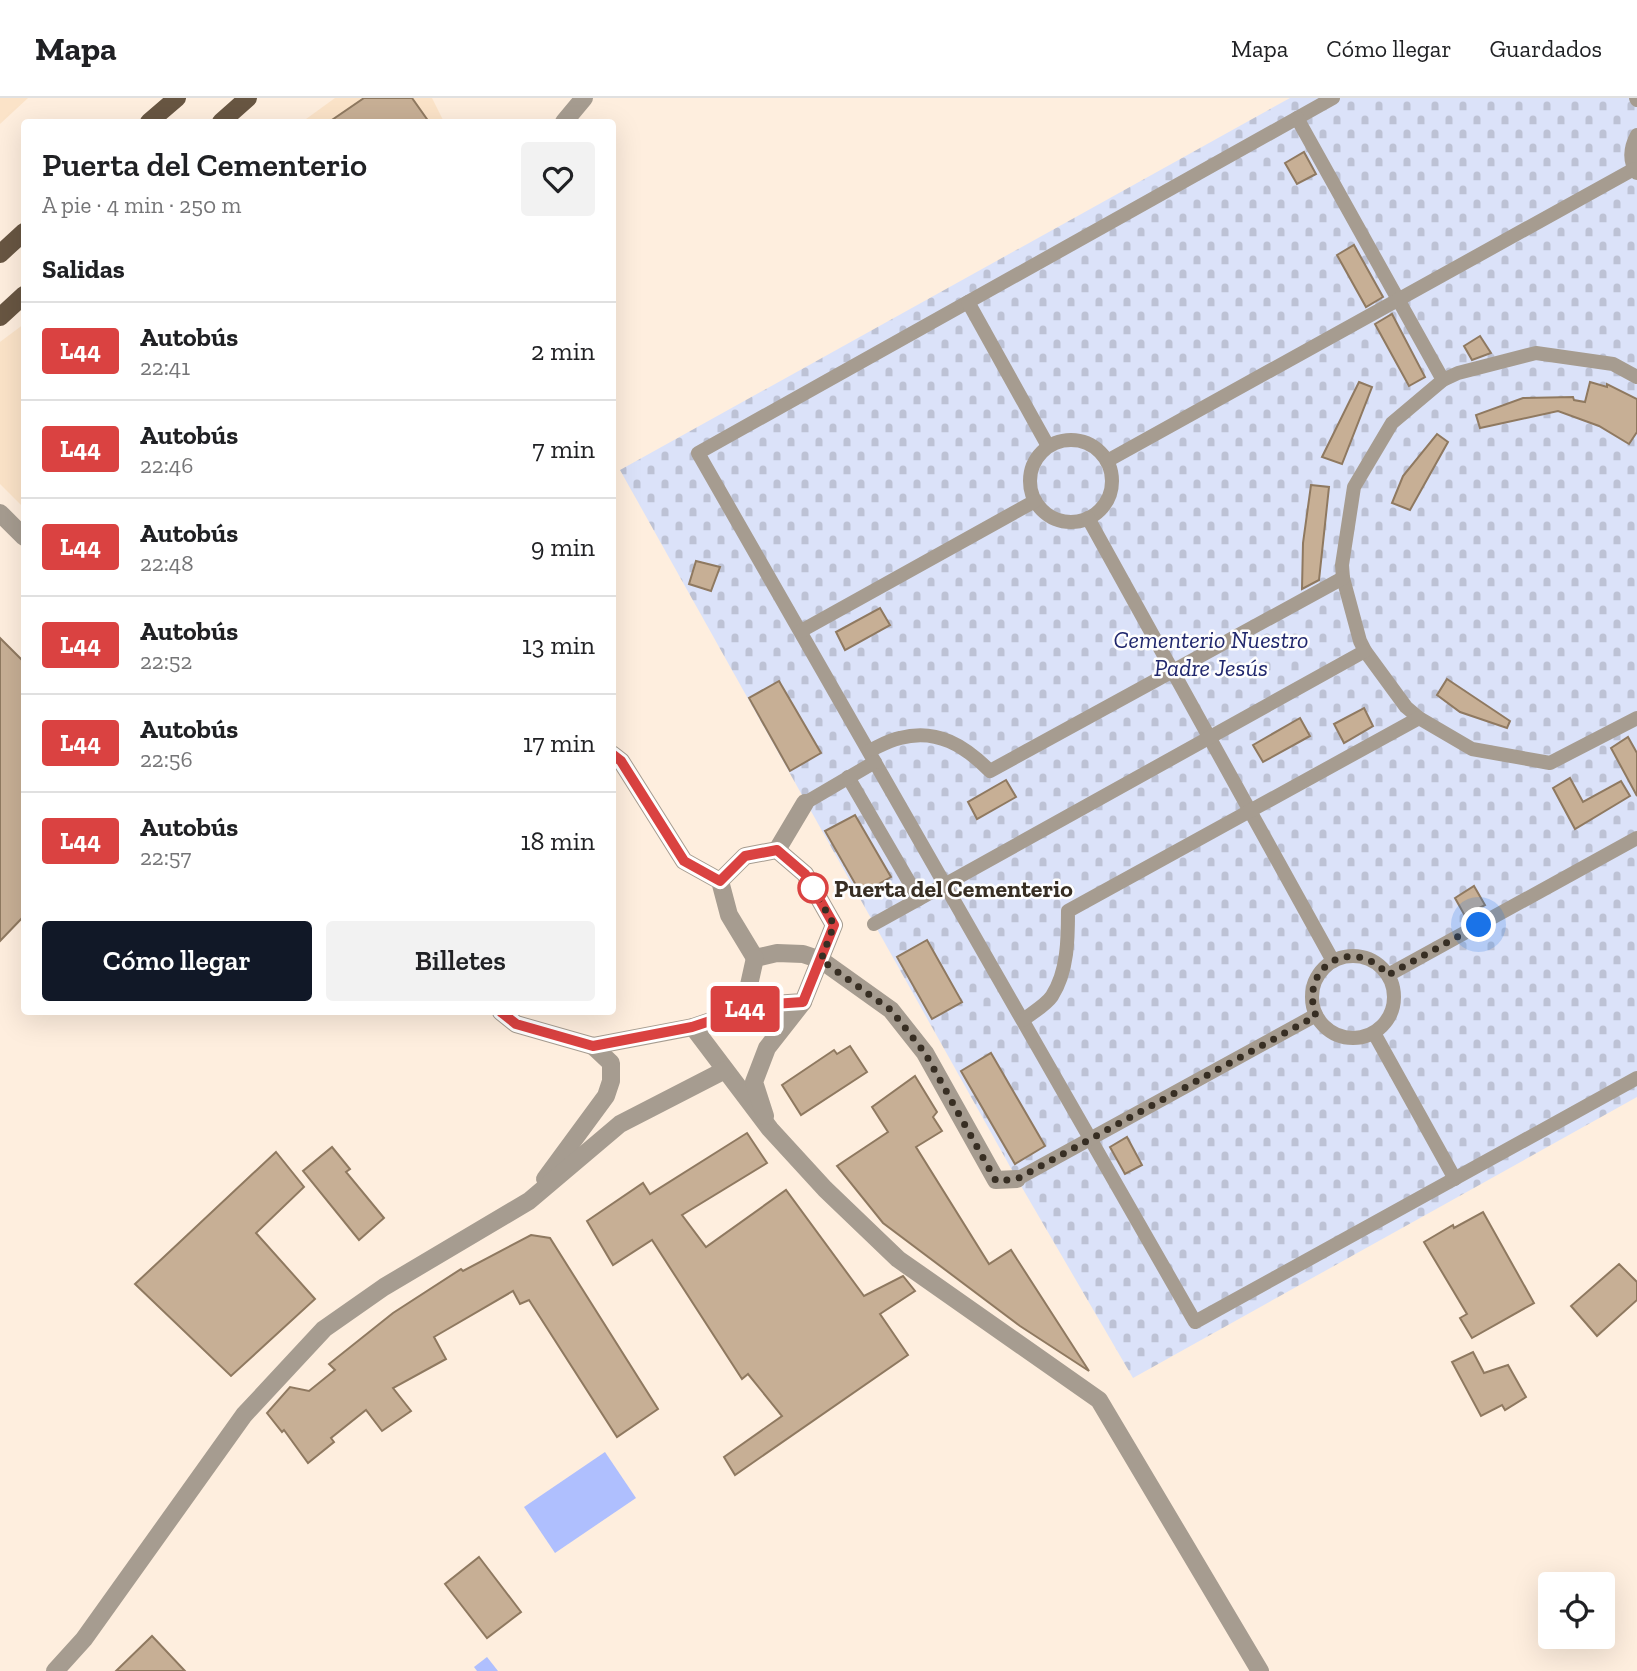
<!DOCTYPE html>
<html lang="es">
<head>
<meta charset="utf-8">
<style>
  :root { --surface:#fff; --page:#f2f2f2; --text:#202124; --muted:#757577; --line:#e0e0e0; --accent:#111827 }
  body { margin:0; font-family:"Zilla Slab",serif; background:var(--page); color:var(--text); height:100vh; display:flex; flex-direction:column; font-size:26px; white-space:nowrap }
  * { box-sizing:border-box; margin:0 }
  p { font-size:23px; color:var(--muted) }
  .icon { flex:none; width:38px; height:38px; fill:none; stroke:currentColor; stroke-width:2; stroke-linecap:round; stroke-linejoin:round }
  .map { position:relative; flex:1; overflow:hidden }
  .drawer { position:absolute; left:21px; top:21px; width:595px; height:896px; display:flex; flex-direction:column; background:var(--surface); border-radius:7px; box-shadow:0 7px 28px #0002 }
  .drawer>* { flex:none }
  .badge { padding:0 14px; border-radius:5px; font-size:24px; line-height:46px }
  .buttons { position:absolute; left:1538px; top:1474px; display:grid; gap:14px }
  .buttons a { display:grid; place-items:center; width:77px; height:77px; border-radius:7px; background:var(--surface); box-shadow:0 7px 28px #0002; font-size:35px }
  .you { position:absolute; width:35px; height:35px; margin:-18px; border:5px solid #fff; border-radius:50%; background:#1a73e8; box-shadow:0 0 0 10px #1a73e833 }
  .map>.badge { position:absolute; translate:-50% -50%; box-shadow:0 0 0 4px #fff }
  h2 { padding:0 21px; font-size:26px; line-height:63px }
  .round { display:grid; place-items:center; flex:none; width:74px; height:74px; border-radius:7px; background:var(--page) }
  .overview { display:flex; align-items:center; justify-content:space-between; height:119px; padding:0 21px }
  h1 { font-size:33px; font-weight:600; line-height:52px }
  .action { display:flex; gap:14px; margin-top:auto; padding:14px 21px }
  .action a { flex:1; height:80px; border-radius:7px; background:var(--accent); color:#fff; font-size:28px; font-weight:600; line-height:80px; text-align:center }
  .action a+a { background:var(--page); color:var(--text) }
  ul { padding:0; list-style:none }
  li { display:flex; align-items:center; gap:21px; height:98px; padding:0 21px; border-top:2px solid var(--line) }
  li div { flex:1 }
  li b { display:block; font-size:26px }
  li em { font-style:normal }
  li .badge { min-width:77px; font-weight:700; text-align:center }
  header { display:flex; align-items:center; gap:42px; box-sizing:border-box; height:98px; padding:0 35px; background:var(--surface); border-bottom:2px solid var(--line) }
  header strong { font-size:33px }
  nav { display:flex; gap:38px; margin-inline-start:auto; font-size:24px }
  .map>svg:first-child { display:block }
  .built { fill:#fbe3c8 }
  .cemetery { fill:url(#cemetery-stones) }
  .water { fill:#afbffe }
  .building { fill:#c7af95; stroke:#8f7960; stroke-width:2 }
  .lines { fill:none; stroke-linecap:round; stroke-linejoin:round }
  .service { stroke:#a69c90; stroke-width:14 }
  .minor { stroke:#a69c90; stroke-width:18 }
  .primary { stroke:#685642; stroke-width:18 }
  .line-casing { stroke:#fff; stroke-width:16 }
  .line { stroke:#da4241; stroke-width:10 }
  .walk { stroke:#372e23; stroke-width:7; stroke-dasharray:0 12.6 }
  .stop-dot { fill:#fff; stroke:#da4241; stroke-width:3.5 }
  .labels { text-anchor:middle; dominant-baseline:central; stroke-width:5; stroke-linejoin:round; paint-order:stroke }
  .park-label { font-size:24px; font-style:italic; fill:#20276d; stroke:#fefefe }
  .stop-label { font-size:24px; font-weight:bold; fill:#372e23; stroke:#fefefe; text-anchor:start }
</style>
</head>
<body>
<header>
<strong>Mapa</strong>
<nav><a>Mapa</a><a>Cómo llegar</a><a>Guardados</a></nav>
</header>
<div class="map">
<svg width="1637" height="1573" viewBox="0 0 1637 1573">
  <defs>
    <pattern id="cemetery-stones" width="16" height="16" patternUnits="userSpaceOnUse" patternTransform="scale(1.75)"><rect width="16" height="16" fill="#dbe2f9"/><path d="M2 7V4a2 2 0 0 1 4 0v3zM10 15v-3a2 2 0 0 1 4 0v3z" fill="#bdc2d5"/></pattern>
  </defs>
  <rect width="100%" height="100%" fill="#feeede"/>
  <g class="built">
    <path d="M0 0H28L0 26Z"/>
    <path d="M335 0H432L444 24H302Z"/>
    <path d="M24 226V410L0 386V244Z"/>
  </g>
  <path class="cemetery" d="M1290 0H1637V999L1133 1280 1017 1081 620 372Z"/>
  <g class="water">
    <path d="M605 1354 636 1400 555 1455 524 1409Z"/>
    <path d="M487 1559 498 1573H477L474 1569Z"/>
  </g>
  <g class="building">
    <path d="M364 0H412L429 24H329Z"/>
    <path d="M1304 54 1316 76 1297 86 1285 65Z"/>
    <path d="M1354 147 1383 199 1366 209 1337 157Z"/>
    <path d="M1392 216 1425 279 1409 288 1375 226Z"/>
    <path d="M1480 238 1491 255 1472 262 1464 248Z"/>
    <path d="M1359 284 1372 289 1342 366 1322 359Z"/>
    <path d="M1590 284 1607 289V286L1637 301V334L1629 346 1599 328 1558 313 1480 330 1476 317 1523 300 1573 299 1574 302 1585 304Z"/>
    <path d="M1437 336 1448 344 1410 412 1392 405 1403 378Z"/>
    <path d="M1311 387 1329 389 1319 482 1302 491 1303 445Z"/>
    <path d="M696 463 720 469 711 493 689 486Z"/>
    <path d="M880 510 890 527 845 552 836 534Z"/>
    <path d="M0 540 24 564V818L0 843Z"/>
    <path d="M1447 581 1510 623 1507 630 1460 614 1437 597Z"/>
    <path d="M779 583 821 655 790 673 749 600Z"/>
    <path d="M1364 610 1373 628 1344 645 1334 626Z"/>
    <path d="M1300 620 1310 638 1263 664 1253 647Z"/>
    <path d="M1628 639 1637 655V698L1611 650Z"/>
    <path d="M1570 680 1583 704 1621 683 1630 698 1575 731 1553 690Z"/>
    <path d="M1006 682 1016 699 977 721 968 704Z"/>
    <path d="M855 717 891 779 861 796 825 733Z"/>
    <path d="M1474 788 1485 807 1465 818 1455 800Z"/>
    <path d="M927 842 962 904 932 921 897 859Z"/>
    <path d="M850 948 867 974 801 1017 782 987 834 952 837 956Z"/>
    <path d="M991 955 1045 1048 1015 1066 961 973Z"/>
    <path d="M915 978 937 1014 933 1019 942 1033 916 1049 989 1166 1011 1152 1089 1273 1020 1228 883 1125 837 1068 888 1034 872 1009Z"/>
    <path d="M747 1035 767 1065 682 1117 706 1149 786 1092 864 1198 903 1178 915 1193 880 1216 908 1257 735 1377 724 1359 782 1318 748 1276 742 1281 652 1142 613 1167 587 1123 643 1085 650 1096Z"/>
    <path d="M1127 1039 1142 1067 1125 1076 1110 1049Z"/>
    <path d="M332 1049 350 1071 346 1074 384 1120 359 1142 303 1073Z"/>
    <path d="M276 1054 304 1089 256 1135 315 1201 231 1278 135 1186Z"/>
    <path d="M1483 1114 1534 1205 1472 1240 1460 1220 1467 1216 1424 1144 1453 1127 1454 1130Z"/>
    <path d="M531 1137 550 1140 658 1311 617 1339 529 1202 520 1206 513 1193 434 1239 446 1261 393 1290 411 1313 382 1333 366 1312 331 1340 334 1344 308 1365 284 1332 282 1334 267 1315 290 1289 309 1293 335 1272 329 1266 393 1215 461 1171 463 1173Z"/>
    <path d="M1619 1166 1637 1184V1202L1597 1238 1571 1208Z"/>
    <path d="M1473 1254 1484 1275 1508 1267 1526 1299 1505 1312 1502 1307 1481 1318 1452 1264Z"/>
    <path d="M479 1459 521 1514 487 1540 445 1486Z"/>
    <path d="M152 1538 185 1573H116Z"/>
  </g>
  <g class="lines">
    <g class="service">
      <path d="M1333 0 698 355 1195 1224 1637 980"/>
      <path d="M1636 0 1637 2"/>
      <path d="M1297 20 1443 282"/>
      <path d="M1637 37C1630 50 1629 63 1637 75"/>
      <path d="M968 204 1048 348"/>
      <path d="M1637 279 1613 266 1536 255 1458 275 1443 282 1392 325 1354 389 1342 467 1343 480 1360 543 1365 553 1406 609 1419 620 1472 651 1550 665 1637 620"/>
      <circle cx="1071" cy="383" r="41"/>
      <path d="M1107 363 1634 71"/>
      <path d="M1088 420 1333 863"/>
      <path d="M801 533 1035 403"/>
      <path d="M869 653C878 649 889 642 900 640 937 630 965 648 990 673L1343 480"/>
      <path d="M848 679 919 801"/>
      <path d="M805 705 875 664"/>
      <path d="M874 826 1365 553"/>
      <circle cx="1353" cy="899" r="41"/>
      <path d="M1388 877 1637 740"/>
      <path d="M1023 922C1032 915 1046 907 1052 898 1068 873 1068 840 1068 813L1419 620"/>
      <path d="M1374 935 1455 1081"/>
      <path d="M1017 1081 1316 917"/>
    </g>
    <g class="minor">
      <path d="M564 24 584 0"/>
      <path d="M0 415 24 439"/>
      <path d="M612 656 621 663 684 763 720 783 729 817 755 860 777 855 803 856 821 862 891 912 925 955 996 1082 1017 1081"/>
      <path d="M720 783 745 758 777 752 805 705"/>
      <path d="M501 914 516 926 593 948 693 929 758 907 803 904 834 827 805 776 777 752"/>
      <path d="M733 915 747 896 755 860"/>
      <path d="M693 929 770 1031 825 1091 898 1161 1099 1302 1260 1573"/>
      <path d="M765 1018 754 984 767 950 803 904"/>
      <path d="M545 1081 606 998 611 983V965L593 948"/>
      <path d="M55 1573 84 1541 244 1317 324 1231 384 1189 529 1103 620 1026 725 972"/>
    </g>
    <g class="primary">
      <path d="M149 24 177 0"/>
      <path d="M221 24 248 0"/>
      <path d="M0 156 24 134"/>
      <path d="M0 219 24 197"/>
    </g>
  </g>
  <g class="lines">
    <defs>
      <path id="line" d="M501 914 516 926 593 948 692 929 758 907 803 904 834 827 805 776 777 752 745 758 720 783 684 763 621 663 612 656"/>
    </defs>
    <use href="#line" class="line-casing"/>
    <use href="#line" class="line"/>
    <path class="walk" d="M813 790 834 827 821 862 891 912 925 955 996 1083 1017 1081 1316 918C1298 867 1354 837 1388 877L1479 827"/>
  </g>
  <circle class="stop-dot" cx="813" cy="790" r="14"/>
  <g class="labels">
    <g class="park-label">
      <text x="1211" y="541">Cementerio Nuestro<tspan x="1211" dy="28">Padre Jesús</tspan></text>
    </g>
    <g class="stop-label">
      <text x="834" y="790">Puerta del Cementerio</text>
    </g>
  </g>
</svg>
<div class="buttons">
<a><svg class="icon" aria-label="locate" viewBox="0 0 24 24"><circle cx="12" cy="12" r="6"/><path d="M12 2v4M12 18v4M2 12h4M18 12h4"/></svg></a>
</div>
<div class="you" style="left:1479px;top:827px"></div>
<b class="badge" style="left:745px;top:911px;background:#da4241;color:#fff">L44</b>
<section class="drawer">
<div class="overview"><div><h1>Puerta del Cementerio</h1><p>A pie · 4 min · 250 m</p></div><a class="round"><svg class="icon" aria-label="heart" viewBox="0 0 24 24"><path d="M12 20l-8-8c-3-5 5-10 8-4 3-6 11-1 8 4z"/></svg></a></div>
<h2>Salidas</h2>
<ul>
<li><span class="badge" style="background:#da4241;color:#fff">L44</span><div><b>Autobús</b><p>22:41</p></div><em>2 min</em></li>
<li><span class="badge" style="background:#da4241;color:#fff">L44</span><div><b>Autobús</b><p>22:46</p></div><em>7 min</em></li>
<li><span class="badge" style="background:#da4241;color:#fff">L44</span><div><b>Autobús</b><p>22:48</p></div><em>9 min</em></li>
<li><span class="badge" style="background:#da4241;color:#fff">L44</span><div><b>Autobús</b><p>22:52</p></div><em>13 min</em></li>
<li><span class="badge" style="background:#da4241;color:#fff">L44</span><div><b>Autobús</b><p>22:56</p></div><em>17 min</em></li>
<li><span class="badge" style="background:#da4241;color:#fff">L44</span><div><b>Autobús</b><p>22:57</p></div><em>18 min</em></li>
</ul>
<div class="action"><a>Cómo llegar</a><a>Billetes</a></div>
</section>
</div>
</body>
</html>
